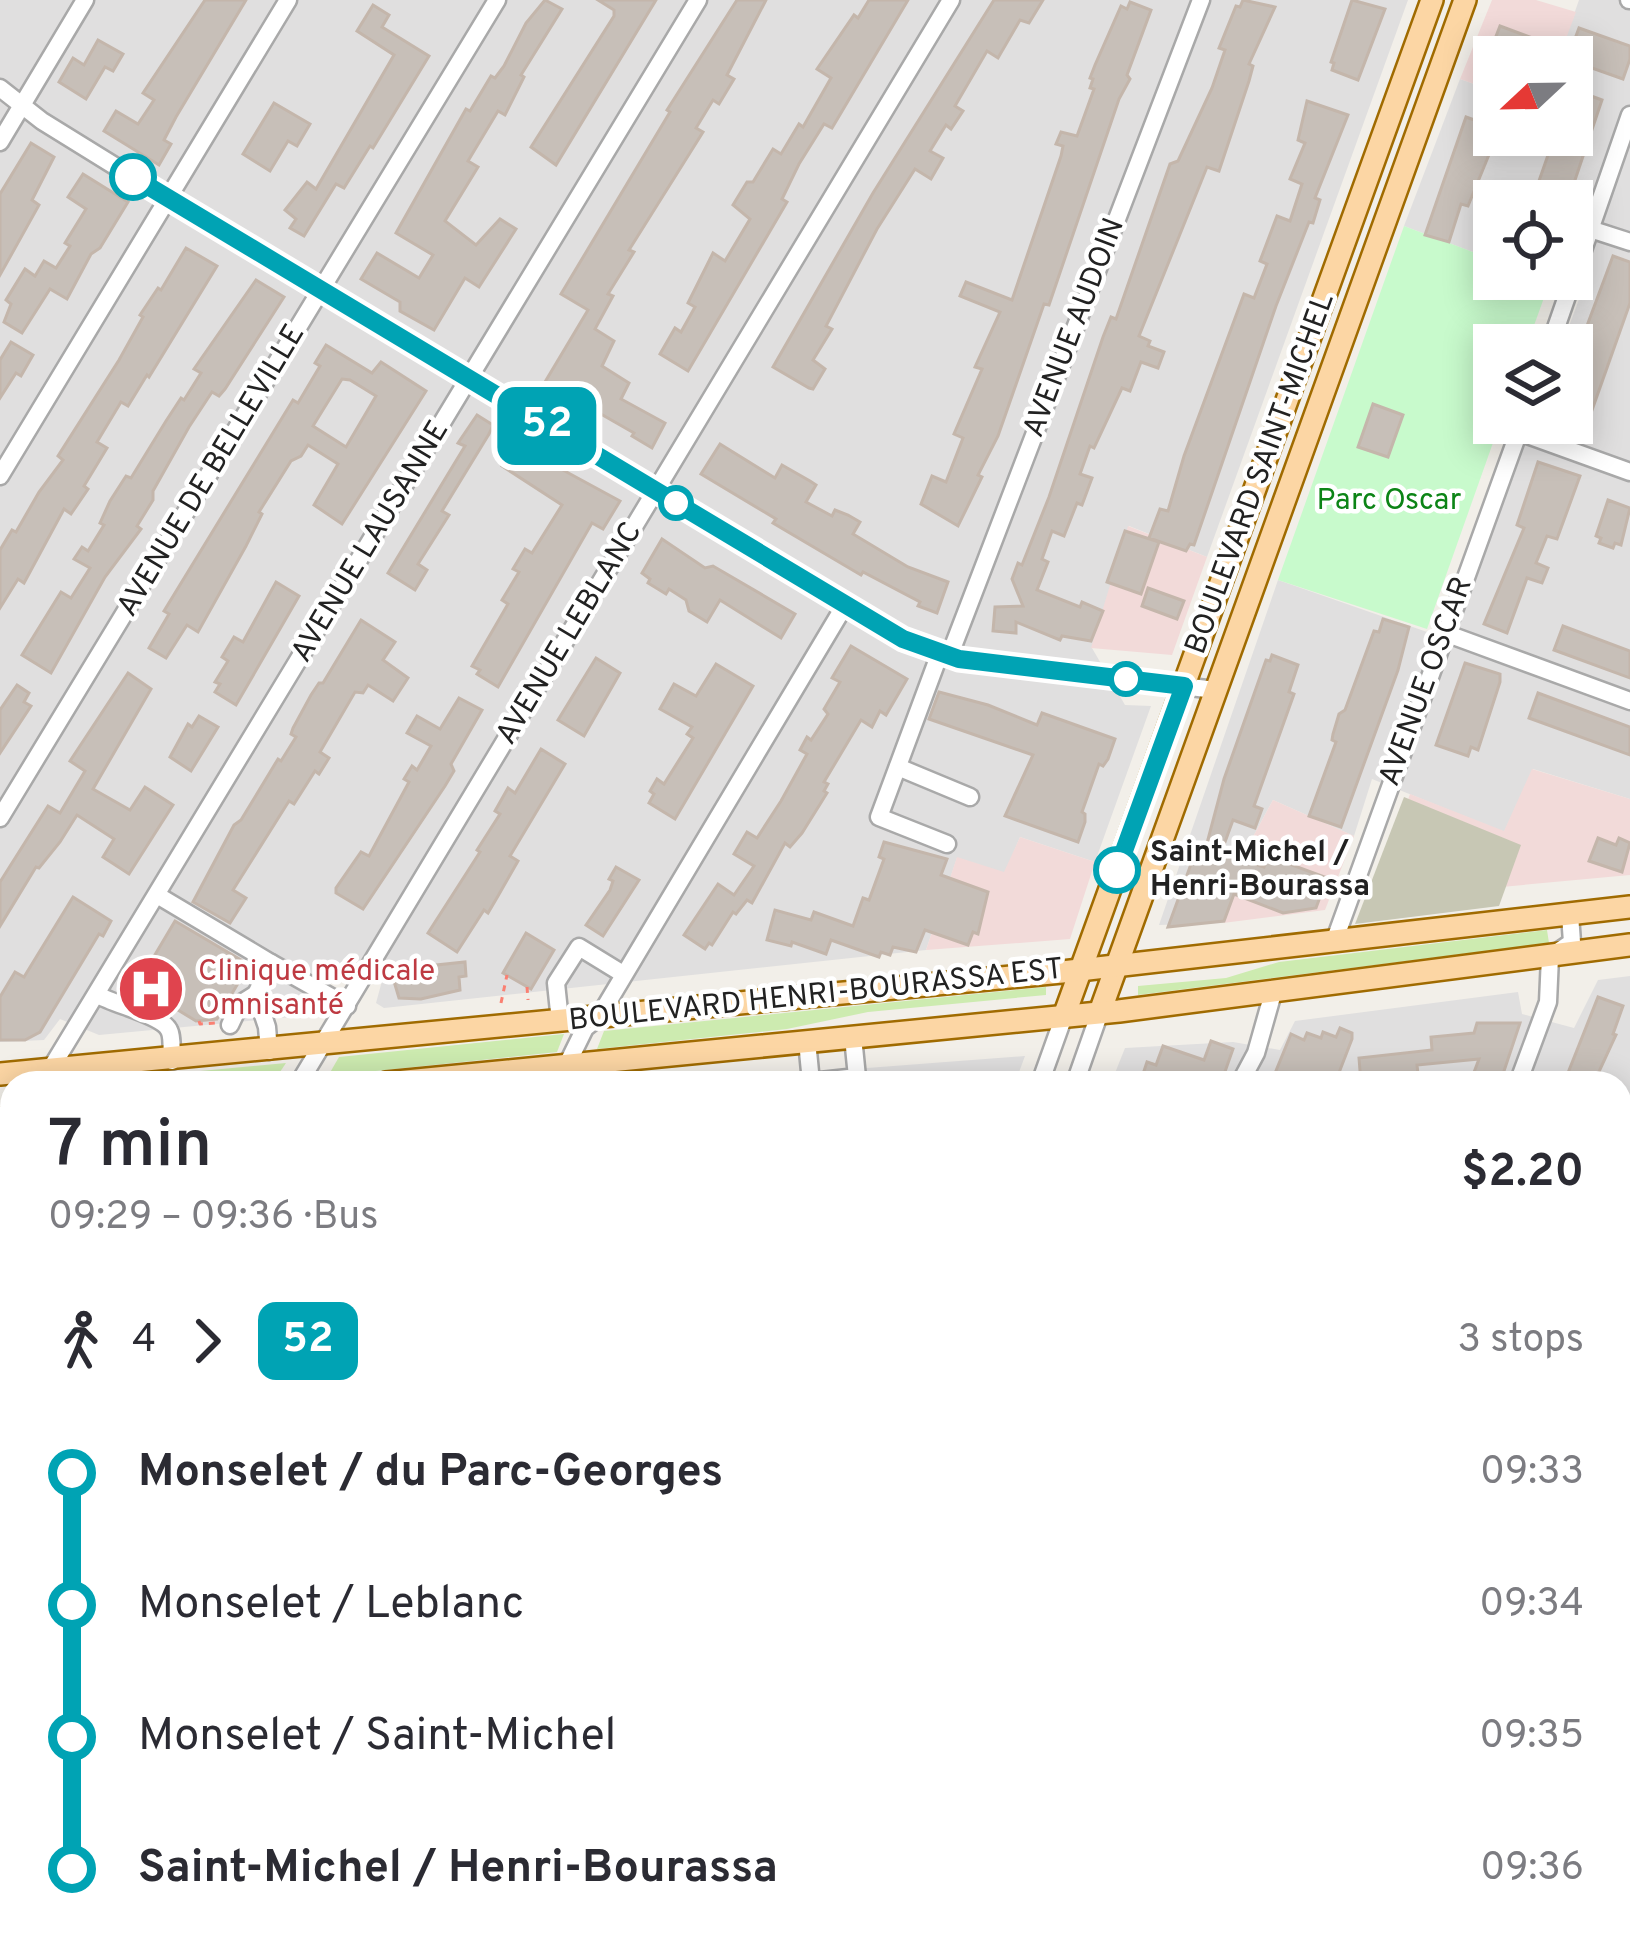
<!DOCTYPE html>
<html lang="en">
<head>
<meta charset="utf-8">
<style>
  :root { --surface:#fff; --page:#f2f2f3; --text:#2b2b33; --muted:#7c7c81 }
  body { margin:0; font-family:Overpass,sans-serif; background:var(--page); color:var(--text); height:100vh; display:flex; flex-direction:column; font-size:45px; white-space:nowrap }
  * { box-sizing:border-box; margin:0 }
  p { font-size:39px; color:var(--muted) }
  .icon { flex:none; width:66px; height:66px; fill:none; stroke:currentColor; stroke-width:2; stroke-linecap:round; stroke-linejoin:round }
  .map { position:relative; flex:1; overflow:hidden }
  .sheet { position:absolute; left:0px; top:1071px; width:1632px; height:891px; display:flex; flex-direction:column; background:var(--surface); border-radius:36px 36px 0 0; box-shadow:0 6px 30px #0003 }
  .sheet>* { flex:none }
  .badge { padding:0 24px; border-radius:18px; font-size:42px; line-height:78px }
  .needle { width:78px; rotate:248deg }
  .controls { position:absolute; left:1473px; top:36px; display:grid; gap:24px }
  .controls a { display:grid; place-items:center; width:120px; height:120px; border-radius:0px; background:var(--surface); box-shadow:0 6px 30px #0003; font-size:60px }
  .map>.badge { position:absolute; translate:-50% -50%; box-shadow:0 0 0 6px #fff }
  .legs { display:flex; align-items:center; gap:18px; height:132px; padding:0 48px; font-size:39px }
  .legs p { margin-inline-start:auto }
  .head { display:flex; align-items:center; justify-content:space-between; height:204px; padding:0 48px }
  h1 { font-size:66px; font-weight:600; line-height:90px }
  ul { padding:0 48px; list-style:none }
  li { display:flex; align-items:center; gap:42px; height:132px; font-size:45px }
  li i { display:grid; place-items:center; width:18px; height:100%; margin:0 15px; background:currentColor }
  li i::after { content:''; width:30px; height:30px; margin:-15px; border:9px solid; border-radius:50%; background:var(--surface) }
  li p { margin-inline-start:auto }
  li:first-child i { background:linear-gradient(#0000 50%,currentColor 0) }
  li:last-child i { background:linear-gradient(currentColor 50%,#0000 0) }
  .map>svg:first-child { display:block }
  .residential { fill:#e0dfdf }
  .commercial { fill:#f2dad9 }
  .construction { fill:#c7c7b4 }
  .grass { fill:#cdebb0 }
  .park { fill:#c8facc }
  .water { fill:#aad3df }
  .building { fill:#c7bfb8; stroke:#c4b6ab; stroke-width:3; fill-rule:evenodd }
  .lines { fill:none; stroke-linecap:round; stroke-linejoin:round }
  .minor-casing { stroke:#a9a9a9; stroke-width:21 }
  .major-casing { stroke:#a06b00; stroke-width:26 }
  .path { stroke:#fa8072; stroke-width:3; stroke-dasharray:6 6; stroke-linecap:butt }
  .minor { stroke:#fff; stroke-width:16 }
  .major { stroke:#fcd6a4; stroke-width:21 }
  .line-1-casing { stroke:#fff; stroke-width:27 }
  .line-1 { stroke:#00a3b4; stroke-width:18 }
  .stop-1-dot { fill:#fff; stroke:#00a3b4; stroke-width:6 }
  .labels { text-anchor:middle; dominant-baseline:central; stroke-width:9; stroke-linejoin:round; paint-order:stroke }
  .street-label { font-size:30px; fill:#222; stroke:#fff }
  .park-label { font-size:30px; fill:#0c8416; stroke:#fff }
  .stop-label { font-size:30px; font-weight:bold; fill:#222; stroke:#fff; text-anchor:start }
  .health-label { font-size:30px; fill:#be3a42; stroke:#fff; text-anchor:start }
</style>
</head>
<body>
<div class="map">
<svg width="1630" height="1960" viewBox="0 0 1630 1960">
  <rect width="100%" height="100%" fill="#f2efe9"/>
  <g class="residential">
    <path d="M0 0H1408L1207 557 1129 526 1092 648 1125 705 1151 706 1095 862 1020 837 1005 873 957 858 926 950 384 1008 376 1003 382 981 341 964 314 1008 291 1017 99 1035 60 1019 44 1040 0 1042Z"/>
    <path d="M1579 0H1630V799L1533 769 1504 832 1372 779 1354 836 1273 800 1248 846 1223 923 1159 925 1278 580 1450 640 1533 423H1572V345H1562L1581 294 1543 279H1572V201H1494V260L1404 226 1460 79 1494 91V135H1572V57H1559Z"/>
    <path d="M1630 976V1440L1620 1439V1083H1111L1125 1048 1233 1042 1280 1050 1295 1021 1518 992 1522 1014 1574 1028 1598 980Z"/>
    <path d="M1025 1056 1015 1083H707L708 1080Z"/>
    <path d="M0 1168 12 1170V1860L0 1862Z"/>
  </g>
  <g class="commercial">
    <path d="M1492 0H1536L1576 12 1559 57H1494V91L1460 79Z"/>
    <path d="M1128 526 1207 557 1172 655 1091 648Z"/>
    <path d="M1532 769 1630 799V875L1372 899 1410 794 1504 831Z"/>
    <path d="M1273 800 1354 836 1325 910 1223 923 1248 846Z"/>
    <path d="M1020 837 1095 862 1070 939 926 950 957 857 1004 872Z"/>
  </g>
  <path class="construction" d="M1404 797 1521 845 1499 906 1355 924Z"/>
  <g class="grass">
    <path d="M1547 930 1549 943 1138 995V986L1226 978 1279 962Z"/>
    <path d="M1046 987V995L868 1012 787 1029 597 1049 604 1031Z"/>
    <path d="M564 1034 557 1052 328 1076 339 1057Z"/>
    <path d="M286 1063 274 1081 73 1083Z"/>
  </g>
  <g class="park">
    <path d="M1404 226 1494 260V279L1550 281 1527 345H1494V423H1500L1427 629 1278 580Z"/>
    <rect x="1620" y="1440" width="10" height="290"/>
  </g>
  <path class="water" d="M1620 1730H1630V1960H0V1906L12 1902V1950H1620Z"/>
  <g class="building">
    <path d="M205 0H246L176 117 164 140 171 144 159 165 104 131 116 111 138 124 154 100 143 93Z"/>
    <path d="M545 0 562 9 521 75 524 77 505 115 498 111 468 161 478 167 445 221 476 245 500 219 516 229 479 287 465 278 434 330 400 311V302L361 279 377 253 419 278 433 255 396 233 466 109 470 111 491 76 495 78 504 66 526 23Z"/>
    <path d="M598 0H656L556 165 531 147 614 16V10Z"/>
    <path d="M737 0H766L727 75 734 79 719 104 713 100 696 128 703 132 629 250 634 252 608 294 613 296 595 329 614 341 602 366 629 383 621 399 665 423 652 448 632 436 634 433 545 382 588 310 561 294 670 112 667 110Z"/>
    <path d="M869 0H908L832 128 824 124 799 164 782 199 787 202 688 371 660 354 675 328 681 332 695 307 688 303 713 253 725 261 750 219 733 205 747 182H753L773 149 781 154 799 124 803 127 831 78 817 69 854 15 858 18Z"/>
    <path d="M994 0H1043L1029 23 1020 20 998 58 987 51 955 106 963 111 951 129 946 125 930 151 943 158 931 179 915 169 877 229 826 326 832 329 813 360 825 369 813 389 809 388 773 367 873 193Z"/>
    <path d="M1243 0 1275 7 1249 64 1253 66 1249 81 1219 171 1207 167 1139 336 1150 341 1148 346 1164 352 1158 368 1141 362 1130 391 1122 388 1094 448 1090 446 1080 474 1092 478 1082 505 1077 503 1064 536 1052 531 1042 559 1048 562 1037 590 1080 607 1082 602 1103 611 1091 641 1062 636 1060 640 1016 622V633L993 631 995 607 1023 606 1012 579 1018 563 1022 565 1049 497 1103 337 1111 317 1116 319 1170 164 1178 161 1212 88 1225 50 1219 48 1236 6 1240 7Z"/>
    <path d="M1352 0 1385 9 1358 80 1332 70 1334 63 1331 62Z"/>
    <path d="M1130 2 1151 10 1127 75 1130 79 1119 99 1049 305 1044 304 998 436 978 475 982 477 958 526 921 504 932 476 946 482 963 438 954 434 982 369 975 367 1000 312 960 296 966 282 1012 300 1061 156 1063 146 1056 144 1061 132 1077 136 1094 89 1090 88 1093 79 1090 78 1095 65 1121 6 1127 9Z"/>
    <path d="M373 5 389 15 382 27 429 56 373 148 370 146 344 188 336 184 304 236 290 228 296 219 285 210 307 182 316 189 394 55 357 31Z"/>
    <path d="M1500 26 1570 52 1579 28 1630 46V59L1623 79 1572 61V57H1488Z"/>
    <path d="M98 40 123 54 113 71 105 67 86 99 59 82 73 58 84 65Z"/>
    <path d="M1572 89 1602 100 1574 183 1567 201H1532L1555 135H1572Z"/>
    <path d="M1307 101 1348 115 1315 198 1320 200 1313 223 1309 222 1276 306 1194 545 1190 544 1186 551 1149 538 1160 509 1168 511 1184 456 1244 294 1254 298 1267 264 1260 261 1277 216 1290 221 1302 184 1290 179 1305 143 1298 140Z"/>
    <path d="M274 103 310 124 297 146 288 141 270 171 243 154Z"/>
    <path d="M1466 117 1494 127 1497 135 1468 206 1461 204 1449 242 1425 235Z"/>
    <path d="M31 143 54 157 32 200 39 205 0 275V194Z"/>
    <path d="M83 174 128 202 100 248 91 254 67 299 50 289 22 333 4 322 11 304 6 300 25 269 35 276 44 261 56 268 70 246 65 243 86 209 68 197Z"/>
    <path d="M186 248 217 266 149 377 147 375 128 406 121 402 97 442 107 448 84 486 88 489 71 514 64 509 24 583 18 579 0 608V550L12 530 16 532 39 492 63 460 58 456 119 360 143 317 140 315 158 288 161 290Z"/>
    <path d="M1613 256 1630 262V303L1586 427 1572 422V366Z"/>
    <path d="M256 280 284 297 225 389 219 396 212 392 189 427 153 491V500L137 526 141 529 105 577 51 673 22 655 61 592 71 598 90 568 74 559 82 547 88 551 104 525 100 523 110 501 126 476 131 478 166 421 181 398 184 400 201 373 194 369Z"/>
    <path d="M11 342 33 355 21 376 16 373 0 398V360Z"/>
    <path d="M326 345 372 373 381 362 426 391 342 524 314 505 338 464 308 445 301 456 291 461 259 512 262 514 246 546 198 632 187 625 166 658 149 648 169 614 164 611 293 400 298 403 320 366 315 363ZM342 379 350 380 376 396 346 447 313 426Z"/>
    <path d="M1373 404 1403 415 1388 457 1358 447Z"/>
    <path d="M477 415 493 425 489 434 442 511 449 515 418 564 427 570 415 590 388 573 465 446 458 443Z"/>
    <path d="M515 444 620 501 603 529 592 523 498 687 477 674 480 670 472 666 508 604 502 600 519 572 513 569 525 549 532 553 562 505 502 466Z"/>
    <path d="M720 444 775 478 782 465 810 481 816 485 806 502 832 516 835 510 848 515 860 522 853 534 908 567 948 582 937 613 918 606 920 602 863 572 861 575 773 523 776 519 701 474Z"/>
    <path d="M1538 462 1580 476 1557 539 1547 536 1536 563 1548 568 1542 583 1527 578 1507 633 1484 624 1524 528 1517 525Z"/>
    <path d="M1608 500 1630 508 1621 545 1615 543 1613 548 1599 543 1601 538 1596 536Z"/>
    <path d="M1125 531 1159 542 1141 594 1107 582Z"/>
    <path d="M662 539 705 568 713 566 795 614 781 638 720 600 707 622 689 611 686 600 669 589 666 594 648 583 650 579 642 573Z"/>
    <path d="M276 582 299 596 236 705 215 692 220 684 215 682 228 661 222 657 234 637 243 642Z"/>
    <path d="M1148 588 1184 601 1177 619 1142 606Z"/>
    <path d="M1383 619 1409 627 1398 670 1341 827 1309 816 1336 742 1332 740 1333 734 1339 714 1345 710 1374 631 1379 632Z"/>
    <path d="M361 620 395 642 383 660 408 678 393 701 368 685 363 693 355 692 320 752 329 758 319 774 315 771 294 804 289 801 233 890 246 898 230 923 193 902 234 825 241 820 278 759 281 761 296 737 291 734 293 728 311 695 319 683H323Z"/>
    <path d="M1563 626 1630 651V678L1554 650Z"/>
    <path d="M851 646 907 679 886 715 880 711 872 727 861 720 824 782 828 784 824 791 827 793 802 833 790 847 785 843 752 903 747 900 736 914 733 912 712 945 709 943 705 949 684 935 718 884 734 895 754 866 734 854 747 832 757 838 781 801 807 754 800 750 807 737 811 740 828 714 824 709 840 682 832 678Z"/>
    <path d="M1272 655 1298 665 1289 692 1294 694 1254 806 1262 809 1255 828 1233 820 1221 853 1264 867 1268 856 1327 878 1316 908 1283 913 1234 894 1224 921 1168 927 1198 845 1206 847 1224 779 1266 660 1270 661Z"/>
    <path d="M596 658 620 673 584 736 558 720Z"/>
    <path d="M1465 663 1500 674V682L1478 750 1471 747 1468 756 1436 745Z"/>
    <path d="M716 664 753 686 675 819 649 803 654 794 650 791 657 779 664 784 693 738 687 734 692 727 660 709 674 684 696 696Z"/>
    <path d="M128 673 151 689 93 789 130 810 145 787 173 805 129 874 103 857 114 839 77 815 60 842 39 868 36 867 0 926V882L48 806 60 813 85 771 70 761Z"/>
    <path d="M17 685 29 693 24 702 31 706 0 753V710Z"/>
    <path d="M939 692 988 705 1037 725 1042 713 1115 739 1108 759 1103 766 1099 764 1082 812 1085 814V822L1078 842 1005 816 1033 755 929 719Z"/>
    <path d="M1538 693 1630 727V755L1529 718Z"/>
    <path d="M459 698 482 710 451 764 454 771 445 786 363 909 336 893V888L361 852 369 856 409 782 404 779 412 766 417 770 431 746 407 733 417 716 440 729Z"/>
    <path d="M199 716 218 727 191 771 170 757 188 724 192 727Z"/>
    <path d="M541 749 565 764 510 856 518 861 498 896 488 913 484 910 457 952 428 933 480 852 477 850 500 814 495 811 508 788 515 793Z"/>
    <path d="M1598 838 1616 845 1619 838 1630 843 1622 872 1589 861Z"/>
    <path d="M884 842 947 859 941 875 988 892 978 934 973 932 968 945 925 930 916 952 893 947 890 955 881 952 879 957 831 940 826 954 792 942 791 946 767 940 775 910 811 920 814 912 853 926 863 898 869 900 884 859 879 857Z"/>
    <path d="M616 867 639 880 603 936 586 925 610 890 613 881 609 879Z"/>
    <path d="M73 897 111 921 103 936 99 934 40 1032 25 1040H0V997L15 972 24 977Z"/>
    <path d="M175 921 241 960 239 963 247 968 217 1019 196 1021 137 985Z"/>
    <path d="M526 933 554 950 531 989 503 973Z"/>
    <path d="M417 962V967L465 962 466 976 459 977 460 990 421 999 399 998 393 978 403 963Z"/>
    <path d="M1598 997 1623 1006 1613 1034 1616 1035 1596 1078 1607 1083H1564Z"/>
    <path d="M1477 1023H1520L1500 1083H1470L1479 1059 1417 1065 1419 1083H1361L1359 1058 1432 1050 1431 1037 1474 1033Z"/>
    <path d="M1340 1028 1352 1033V1039L1335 1083H1271L1291 1034 1304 1040 1307 1033 1321 1038 1323 1032 1336 1037Z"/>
    <path d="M1211 1041 1233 1049 1221 1083 1141 1080 1147 1062 1156 1065 1163 1046 1204 1060Z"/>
  </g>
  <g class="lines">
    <defs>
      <g id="minor">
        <path d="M1629 0H1630"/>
        <path d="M0 88 42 121 168 199 903 639 959 659 1215 690"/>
        <path d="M0 142 85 0"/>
        <path d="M1590 229 1630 242"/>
        <path d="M1550 345 1630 115"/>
        <path d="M1519 432 1630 472"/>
        <path d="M0 476 288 0"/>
        <path d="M1445 633 1630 701"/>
        <path d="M940 653 879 817 947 844"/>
        <path d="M949 657 1201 0"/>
        <path d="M898 767 970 797"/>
        <path d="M0 818 497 0"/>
        <path d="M157 895 271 963"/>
        <path d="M1334 942 1522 423"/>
        <path d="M98 995C115 1005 162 1015 169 1030 173 1037 171 1052 172 1061"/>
        <path d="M560 1021 556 983 579 947 623 974"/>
        <path d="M230 1025 240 1004 256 994"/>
        <path d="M807 1041 811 1082 857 1077 853 1037"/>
        <path d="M269 1051 267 1027 256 994 271 963 347 1006"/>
        <path d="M42 1083 698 0"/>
        <path d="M299 1083 951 0"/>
        <path d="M558 1083 585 1028 599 1017 845 605"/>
        <path d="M1040 1083 1064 1016"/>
        <path d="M1075 1083 1100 1012"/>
        <path d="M1240 1083 1256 1053 1273 993"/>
        <path d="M1518 1083 1548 1002 1550 957 1572 942 1570 915"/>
        <path d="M0 1159 12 1138"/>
        <path d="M1620 1277 1630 1278"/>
        <path d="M0 1575 12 1555"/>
        <path d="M0 1680 12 1678"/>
      </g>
      <g id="major">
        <path d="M1100 1012 1465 0"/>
        <path d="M1064 1016 1432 0"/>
        <path d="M0 1074 1062 972 1630 907"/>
        <path d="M386 1083 1119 1011 1630 945"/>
        <path d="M0 1119H12"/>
      </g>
    </defs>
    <use href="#minor" class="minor-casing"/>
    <use href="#major" class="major-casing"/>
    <g class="path">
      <path d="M527 987 528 1000"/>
      <path d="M501 1003 507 975"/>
      <path d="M199 1021 200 1024 216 1023"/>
      <path d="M1620 1528 1630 1517"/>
      <path d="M1620 1641 1630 1639"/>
      <path d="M1620 1682 1630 1691"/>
      <path d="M0 1870 12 1868"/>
      <path d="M0 1886 12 1883"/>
    </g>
    <use href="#minor" class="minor"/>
    <use href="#major" class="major"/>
  </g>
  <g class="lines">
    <defs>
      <path id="line-1" d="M133 177 903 639 959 659 1184 686 1117 870"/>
    </defs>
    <use href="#line-1" class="line-1-casing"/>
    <use href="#line-1" class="line-1"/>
  </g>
  <defs>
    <symbol id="hospital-disc" viewBox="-11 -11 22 22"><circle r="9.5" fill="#e0444e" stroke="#fff"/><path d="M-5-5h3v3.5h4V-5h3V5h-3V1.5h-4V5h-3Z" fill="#fff"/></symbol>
  </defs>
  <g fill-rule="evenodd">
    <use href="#hospital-disc" x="113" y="951" width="76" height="76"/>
  </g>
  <g class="stop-1-dot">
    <circle cx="133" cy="177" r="21"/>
    <circle cx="676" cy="503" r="15"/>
    <circle cx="1126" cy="679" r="15"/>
    <circle cx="1117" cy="870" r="21"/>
  </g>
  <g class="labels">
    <g class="street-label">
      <text transform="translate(1075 328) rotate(-69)">AVENUE AUDOIN</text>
      <text transform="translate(212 471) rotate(-59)">AVENUE DE BELLEVILLE</text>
      <text transform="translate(1261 474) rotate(-70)">BOULEVARD SAINT-MICHEL</text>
      <text transform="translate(371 542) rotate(-59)">AVENUE LAUSANNE</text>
      <text transform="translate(570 634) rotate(-59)">AVENUE LEBLANC</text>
      <text transform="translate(1427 682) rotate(-70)">AVENUE OSCAR</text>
      <text transform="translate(816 996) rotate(-6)">BOULEVARD HENRI-BOURASSA EST</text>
    </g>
    <g class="park-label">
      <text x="1389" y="501">Parc Oscar</text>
    </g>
    <g class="stop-label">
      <text x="1150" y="853">Saint-Michel /<tspan x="1150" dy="34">Henri-Bourassa</tspan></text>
    </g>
    <g class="health-label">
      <text x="198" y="972">Clinique médicale<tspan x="198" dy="34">Omnisanté</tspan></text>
    </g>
  </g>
</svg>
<div class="controls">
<a><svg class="needle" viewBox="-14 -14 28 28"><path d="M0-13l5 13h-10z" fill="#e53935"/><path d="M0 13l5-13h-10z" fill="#7c7c81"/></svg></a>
<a><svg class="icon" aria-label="locate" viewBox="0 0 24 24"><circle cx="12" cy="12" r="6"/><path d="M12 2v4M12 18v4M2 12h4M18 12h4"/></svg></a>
<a><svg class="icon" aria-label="layers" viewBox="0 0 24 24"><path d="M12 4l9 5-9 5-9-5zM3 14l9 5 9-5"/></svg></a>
</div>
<b class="badge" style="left:547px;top:426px;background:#00a3b4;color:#fff">52</b>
<section class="sheet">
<div class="head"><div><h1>7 min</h1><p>09:29 – 09:36 · Bus</p></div><b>$2.20</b></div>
<div class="legs"><svg class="icon" aria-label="walk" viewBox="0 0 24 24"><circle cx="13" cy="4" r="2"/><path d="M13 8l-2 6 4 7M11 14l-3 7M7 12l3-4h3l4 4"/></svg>4<svg class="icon" aria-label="forward" viewBox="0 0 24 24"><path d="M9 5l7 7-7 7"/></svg><b class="badge" style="background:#00a3b4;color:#fff">52</b><p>3 stops</p></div>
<ul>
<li><i style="color:#00a3b4"></i><b>Monselet / du Parc-Georges</b><p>09:33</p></li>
<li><i style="color:#00a3b4"></i><span>Monselet / Leblanc</span><p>09:34</p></li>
<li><i style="color:#00a3b4"></i><span>Monselet / Saint-Michel</span><p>09:35</p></li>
<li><i style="color:#00a3b4"></i><b>Saint-Michel / Henri-Bourassa</b><p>09:36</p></li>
</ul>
</section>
</div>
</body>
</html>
